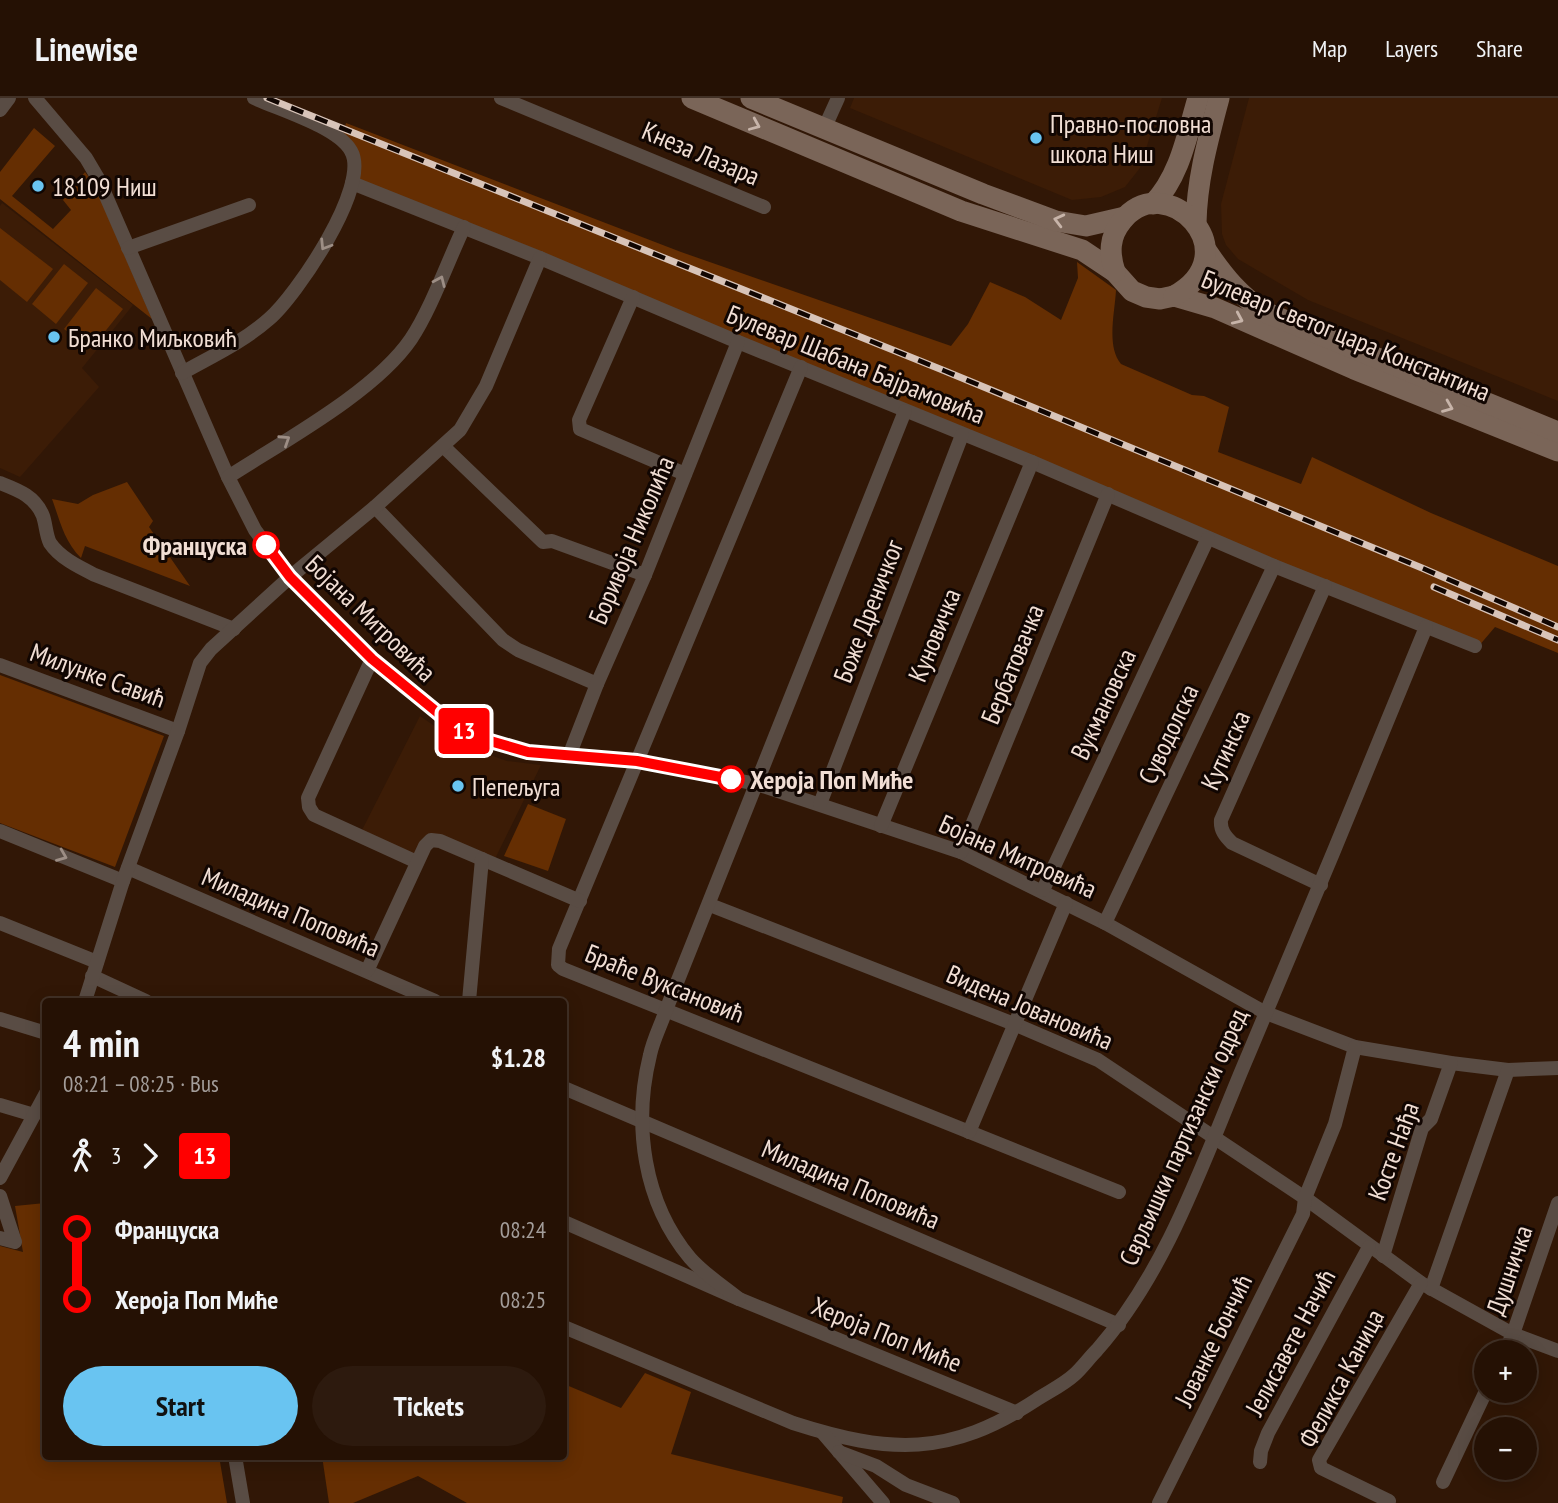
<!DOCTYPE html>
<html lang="en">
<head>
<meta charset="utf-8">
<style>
  :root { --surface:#251104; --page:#2d1a0e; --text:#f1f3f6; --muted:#a39d9a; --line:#423126; --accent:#69c4f1 }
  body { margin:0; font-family:"PT Sans Narrow",sans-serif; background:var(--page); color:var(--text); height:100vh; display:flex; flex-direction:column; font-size:26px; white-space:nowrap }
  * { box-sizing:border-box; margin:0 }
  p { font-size:23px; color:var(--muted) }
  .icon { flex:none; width:38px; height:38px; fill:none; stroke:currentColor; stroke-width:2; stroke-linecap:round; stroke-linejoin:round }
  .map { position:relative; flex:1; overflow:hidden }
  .details { position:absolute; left:42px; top:900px; width:525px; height:462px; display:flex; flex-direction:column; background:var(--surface); border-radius:7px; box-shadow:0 4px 18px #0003,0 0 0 2px var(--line) }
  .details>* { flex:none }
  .badge { padding:0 14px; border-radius:5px; font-size:24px; line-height:46px }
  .tools { position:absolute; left:1474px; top:1242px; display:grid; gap:14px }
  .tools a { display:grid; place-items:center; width:63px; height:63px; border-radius:50%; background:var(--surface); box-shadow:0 4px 18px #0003,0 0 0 2px var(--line); font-size:35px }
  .map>.badge { position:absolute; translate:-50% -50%; box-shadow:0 0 0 4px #fff }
  .legs { display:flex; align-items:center; gap:10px; height:77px; padding:0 21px; font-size:23px }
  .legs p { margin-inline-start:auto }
  .overview { display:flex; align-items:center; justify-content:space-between; height:119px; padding:0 21px }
  h1 { font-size:38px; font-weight:700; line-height:52px }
  .action { display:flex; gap:14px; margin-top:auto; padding:14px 21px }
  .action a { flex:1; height:80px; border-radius:42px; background:var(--accent); color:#111; font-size:28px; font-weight:700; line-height:80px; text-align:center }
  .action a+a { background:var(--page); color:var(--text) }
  ul { padding:0 21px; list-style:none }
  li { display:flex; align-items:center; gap:24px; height:70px; font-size:26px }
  li i { display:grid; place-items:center; width:10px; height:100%; margin:0 9px; background:currentColor }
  li i::after { content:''; width:18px; height:18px; margin:-9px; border:5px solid; border-radius:50%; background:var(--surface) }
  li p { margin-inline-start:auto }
  li:first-child i { background:linear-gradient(#0000 50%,currentColor 0) }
  li:last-child i { background:linear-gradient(currentColor 50%,#0000 0) }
  header { display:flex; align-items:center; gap:42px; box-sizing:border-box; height:98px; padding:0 35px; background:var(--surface); border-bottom:2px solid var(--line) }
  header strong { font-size:33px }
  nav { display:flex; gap:38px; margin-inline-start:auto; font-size:24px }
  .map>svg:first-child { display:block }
  .built { fill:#3c1c06 }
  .green { fill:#652e02 }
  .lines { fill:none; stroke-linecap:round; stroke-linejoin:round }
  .minor { stroke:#594c44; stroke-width:14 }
  .secondary { stroke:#7a6558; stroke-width:21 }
  .rail-casing { stroke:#d8c4b9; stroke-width:7 }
  .rail { stroke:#110602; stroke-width:4.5; stroke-dasharray:13; stroke-linecap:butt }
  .oneway { stroke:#c7b4a9 }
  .oneway2 { stroke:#9d8e85 }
  .line-1-casing { stroke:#fff; stroke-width:16 }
  .line-1 { stroke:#f00; stroke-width:10 }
  .poi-dot { fill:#69c4f1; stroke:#110602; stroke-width:2.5 }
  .stop-1-dot { fill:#fff; stroke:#f00; stroke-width:3.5 }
  .labels { text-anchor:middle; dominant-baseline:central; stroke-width:6; stroke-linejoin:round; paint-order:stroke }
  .poi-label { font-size:26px; fill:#f1ded4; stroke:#110602; text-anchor:start }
  .street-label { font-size:26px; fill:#f1ded4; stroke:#110602 }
  .stop-label { font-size:26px; font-weight:bold; fill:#f1ded4; stroke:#110602; text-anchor:end }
</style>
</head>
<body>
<header>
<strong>Linewise</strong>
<nav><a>Map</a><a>Layers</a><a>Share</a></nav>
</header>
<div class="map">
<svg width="1558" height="1405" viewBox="0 0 1558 1405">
  <rect width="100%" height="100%" fill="#311706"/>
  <g class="built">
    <path d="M854 0H1162L1140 70 1125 89 1101 99 1072 102 850 10Z"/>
    <path d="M1249 0H1558V303L1308 202 1238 161 1226 147 1222 136 1221 106Z"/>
    <path d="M2 105 133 207 82 270 99 289 20 379 0 370V108Z"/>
    <path d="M420 618 449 638 479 653 507 663 541 667 493 765 440 743 417 764 359 738Z"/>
  </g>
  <g class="green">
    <path d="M346 25 681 154 951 248 968 226 990 184 1025 199 1061 222 1078 180 1077 164 1116 192C1115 214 1106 248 1121 266L1192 297 1204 298 1229 309 1218 354 1301 386 1312 359 1431 415 1558 468V555L1495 529 1478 549 354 84 342 40Z"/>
    <path d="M34 30 55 48 12 98 53 131 71 112 63 102 85 74 94 86 152 221 0 101V74Z"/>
    <path d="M0 130 53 171 27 204 0 182Z"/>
    <path d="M64 166 88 185 56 226 32 206Z"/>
    <path d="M96 190 123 211 91 251 64 231Z"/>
    <path d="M127 384 153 423 149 429 190 488 85 448 81 460C64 443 60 423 52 401L78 406 93 397Z"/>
    <path d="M0 577 164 638 115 769 0 725Z"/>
    <path d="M528 706 566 721 548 773 504 758Z"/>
    <path d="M45 1105 46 1358H219L227 1405H0V1148L23 1154 15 1108Z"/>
    <path d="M645 1275 691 1294 671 1356 843 1399 842 1405H467L418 1378 353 1405H329L322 1358H564V1286L621 1310Z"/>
  </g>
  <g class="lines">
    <g class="minor">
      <path d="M35 0 86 60 99 82 228 379 255 432 290 479 372 561 404 589 457 629 473 638 528 654 637 663 757 686 961 754 1105 825 1266 915 1355 949 1451 965 1508 972 1558 970"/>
      <path d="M501 0 764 109"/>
      <path d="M0 12 9 0"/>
      <path d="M824 31 838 0"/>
      <path d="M352 85 540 160 738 244 1032 364 1274 468 1475 548"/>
      <path d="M128 150 249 107"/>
      <path d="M633 199 579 322 580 331 685 376"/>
      <path d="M801 269 559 851 558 867 563 871 1119 1094"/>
      <path d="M182 275C212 258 243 244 269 221 296 198 371 88 351 53 338 29 280 12 254 0"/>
      <path d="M444 349 543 444 552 443 645 477"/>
      <path d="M228 379C282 344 375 294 411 241 431 211 448 163 464 129"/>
      <path d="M0 385C18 392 35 398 43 418 46 427 46 437 50 445 60 460 79 469 95 477L234 531"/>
      <path d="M375 409 503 542 518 552 597 586"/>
      <path d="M372 561 308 700 309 709 314 717 417 764"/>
      <path d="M0 567 178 633"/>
      <path d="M569 658 597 586 645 477 738 244"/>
      <path d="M820 706 962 337"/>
      <path d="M881 728 1032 364"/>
      <path d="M0 733 123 783"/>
      <path d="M961 754 1108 396"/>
      <path d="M128 770 435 903"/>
      <path d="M1321 787 1232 745C1225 738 1220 732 1221 722L1325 488"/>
      <path d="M1043 792 1208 440"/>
      <path d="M710 807 1014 926 1098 962 1305 1100 1421 1185 1513 1236 1558 1253"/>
      <path d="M0 825 97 864"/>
      <path d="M1105 825 1274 468"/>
      <path d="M367 873 425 748 431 742 440 743 580 803"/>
      <path d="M92 878 146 903"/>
      <path d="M85 903 123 783 178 633 200 565 211 551 290 479 375 409 460 332 486 288 540 160"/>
      <path d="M469 903 482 761"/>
      <path d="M0 921 46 935"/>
      <path d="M564 990 1119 1227"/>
      <path d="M0 1007 34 1017"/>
      <path d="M969 1034 1066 805"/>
      <path d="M0 1080 46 995"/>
      <path d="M0 1098 15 1144 0 1140"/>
      <path d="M564 1124 739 1201 1017 1315"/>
      <path d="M1383 1158 1422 1030 1431 1021 1451 965"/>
      <path d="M1431 1191 1508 972"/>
      <path d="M739 1201C723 1188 704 1176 690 1160 643 1104 633 1026 650 957 653 942 661 927 666 912L905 313"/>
      <path d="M564 1229 793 1325C890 1356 949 1359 1036 1302 1048 1294 1063 1287 1074 1277 1082 1270 1089 1260 1097 1252 1170 1169 1206 1055 1249 955 1309 813 1368 672 1426 529"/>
      <path d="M1504 1255 1513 1236 1558 1105"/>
      <path d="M822 1334 883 1405"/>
      <path d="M839 1354 876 1368 906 1387 953 1405"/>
      <path d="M235 1358 243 1405"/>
      <path d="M1260 1364 1261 1353 1268 1335 1369 1149"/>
      <path d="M1443 1384 1486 1293"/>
      <path d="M1389 1403 1321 1370 1319 1362 1421 1185"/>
      <path d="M1159 1405 1303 1116 1305 1100 1335 1026 1355 949"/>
    </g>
    <g class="secondary">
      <path d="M692 0 961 113 1082 152 1115 174 1132 193 1146 199 1160 201 1174 198 1215 210 1354 271 1558 353"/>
      <path d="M751 0 983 96 1056 123 1086 128 1125 119"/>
      <path d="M1153 106C1180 78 1187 37 1198 0"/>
      <path d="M1196 125C1197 81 1208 42 1219 0"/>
      <path d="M1206 152C1223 177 1240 199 1267 215L1558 334"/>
      <path d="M1115 174C1109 155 1109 139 1122 123 1165 68 1252 155 1174 198"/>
    </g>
    <defs>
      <g id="rail">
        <path d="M267 0 945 273 1422 470 1558 529"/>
        <path d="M1434 489 1558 542"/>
      </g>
    </defs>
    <use href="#rail" class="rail-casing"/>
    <use href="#rail" class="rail"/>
  </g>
  <defs><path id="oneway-chevron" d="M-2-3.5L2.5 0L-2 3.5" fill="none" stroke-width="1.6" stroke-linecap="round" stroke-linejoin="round" transform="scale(1.75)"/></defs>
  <g class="oneway">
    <use href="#oneway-chevron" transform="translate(755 27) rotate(23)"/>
    <use href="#oneway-chevron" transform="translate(1059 122) rotate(-166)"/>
    <use href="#oneway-chevron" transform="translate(1238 221) rotate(24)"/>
    <use href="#oneway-chevron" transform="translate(1448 309) rotate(22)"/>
  </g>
  <g class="oneway2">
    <use href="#oneway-chevron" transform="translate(325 147) rotate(122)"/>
    <use href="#oneway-chevron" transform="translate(440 183) rotate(-66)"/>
    <use href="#oneway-chevron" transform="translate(285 342) rotate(-33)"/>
    <use href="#oneway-chevron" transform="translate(62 758) rotate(22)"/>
  </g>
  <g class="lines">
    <defs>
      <path id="line-1" d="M266 447 290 479 372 561 443 619 473 638 528 654 637 663 731 681"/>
    </defs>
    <use href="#line-1" class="line-1-casing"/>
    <use href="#line-1" class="line-1"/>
  </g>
  <g class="poi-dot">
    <circle cx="1036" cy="40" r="7"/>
    <circle cx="38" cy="88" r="7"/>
    <circle cx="54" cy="239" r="7"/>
    <circle cx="458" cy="688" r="7"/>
  </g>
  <g class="stop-1-dot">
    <circle cx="266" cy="447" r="12"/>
    <circle cx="731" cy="681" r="12"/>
  </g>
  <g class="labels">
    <g class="poi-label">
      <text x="1050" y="25">Правно-пословна<tspan x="1050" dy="30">школа Ниш</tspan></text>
      <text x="52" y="88">18109 Ниш</text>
      <text x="68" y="239">Бранко Миљковић</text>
      <text x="472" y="688">Пепељуга</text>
    </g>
    <g class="street-label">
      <text transform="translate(701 55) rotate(23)">Кнеза Лазара</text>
      <text transform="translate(1346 237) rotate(22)">Булевар Светог цара Константина</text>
      <text transform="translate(856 266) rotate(22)">Булевар Шабана Бајрамовића</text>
      <text transform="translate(631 442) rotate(-67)">Боривоја Николића</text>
      <text transform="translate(868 513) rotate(-69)">Боже Дреничког</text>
      <text transform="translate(371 520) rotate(44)">Бојана Митровића</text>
      <text transform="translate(934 537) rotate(-68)">Куновичка</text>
      <text transform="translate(1012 566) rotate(-68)">Бербатовачка</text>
      <text transform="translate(98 577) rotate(20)">Милунке Савић</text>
      <text transform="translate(1103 606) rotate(-65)">Вукмановска</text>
      <text transform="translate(1168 636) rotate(-65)">Суводолска</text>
      <text transform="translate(1225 652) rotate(-66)">Кутинска</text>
      <text transform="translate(1018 758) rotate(24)">Бојана Митровића</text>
      <text transform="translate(291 814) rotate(23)">Миладина Поповића</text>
      <text transform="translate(665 885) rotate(22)">Браће Вуксановић</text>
      <text transform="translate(1030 909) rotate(23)">Видена Јовановића</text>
      <text transform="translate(1183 1039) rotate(-66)">Сврљишки партизански одред</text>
      <text transform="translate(1393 1053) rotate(-70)">Косте Нађа</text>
      <text transform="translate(851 1086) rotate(23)">Миладина Поповића</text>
      <text transform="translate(1509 1172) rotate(-71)">Душничка</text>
      <text transform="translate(887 1236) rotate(22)">Хероја Поп Миће</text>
      <text transform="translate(1213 1242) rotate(-64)">Јованке Бончић</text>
      <text transform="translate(1290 1244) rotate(-62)">Јелисавете Начић</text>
      <text transform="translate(1341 1280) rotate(-62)">Феликса Каница</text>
    </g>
    <g class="stop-label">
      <text x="247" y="447">Француска</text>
      <text x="750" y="681" text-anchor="start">Хероја Поп Миће</text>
    </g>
  </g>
</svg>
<div class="tools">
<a>+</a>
<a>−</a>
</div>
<b class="badge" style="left:464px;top:633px;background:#f00;color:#fff">13</b>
<section class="details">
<div class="overview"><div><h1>4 min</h1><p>08:21 – 08:25 · Bus</p></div><b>$1.28</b></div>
<div class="legs"><svg class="icon" aria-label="walk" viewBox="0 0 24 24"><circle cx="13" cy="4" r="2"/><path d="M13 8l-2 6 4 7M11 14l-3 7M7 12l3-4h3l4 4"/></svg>3<svg class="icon" aria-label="forward" viewBox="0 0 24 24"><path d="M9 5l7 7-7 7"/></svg><b class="badge" style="background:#f00;color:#fff">13</b></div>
<ul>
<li><i style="color:#f00"></i><b>Француска</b><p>08:24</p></li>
<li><i style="color:#f00"></i><b>Хероја Поп Миће</b><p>08:25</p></li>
</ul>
<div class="action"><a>Start</a><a>Tickets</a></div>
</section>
</div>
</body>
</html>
